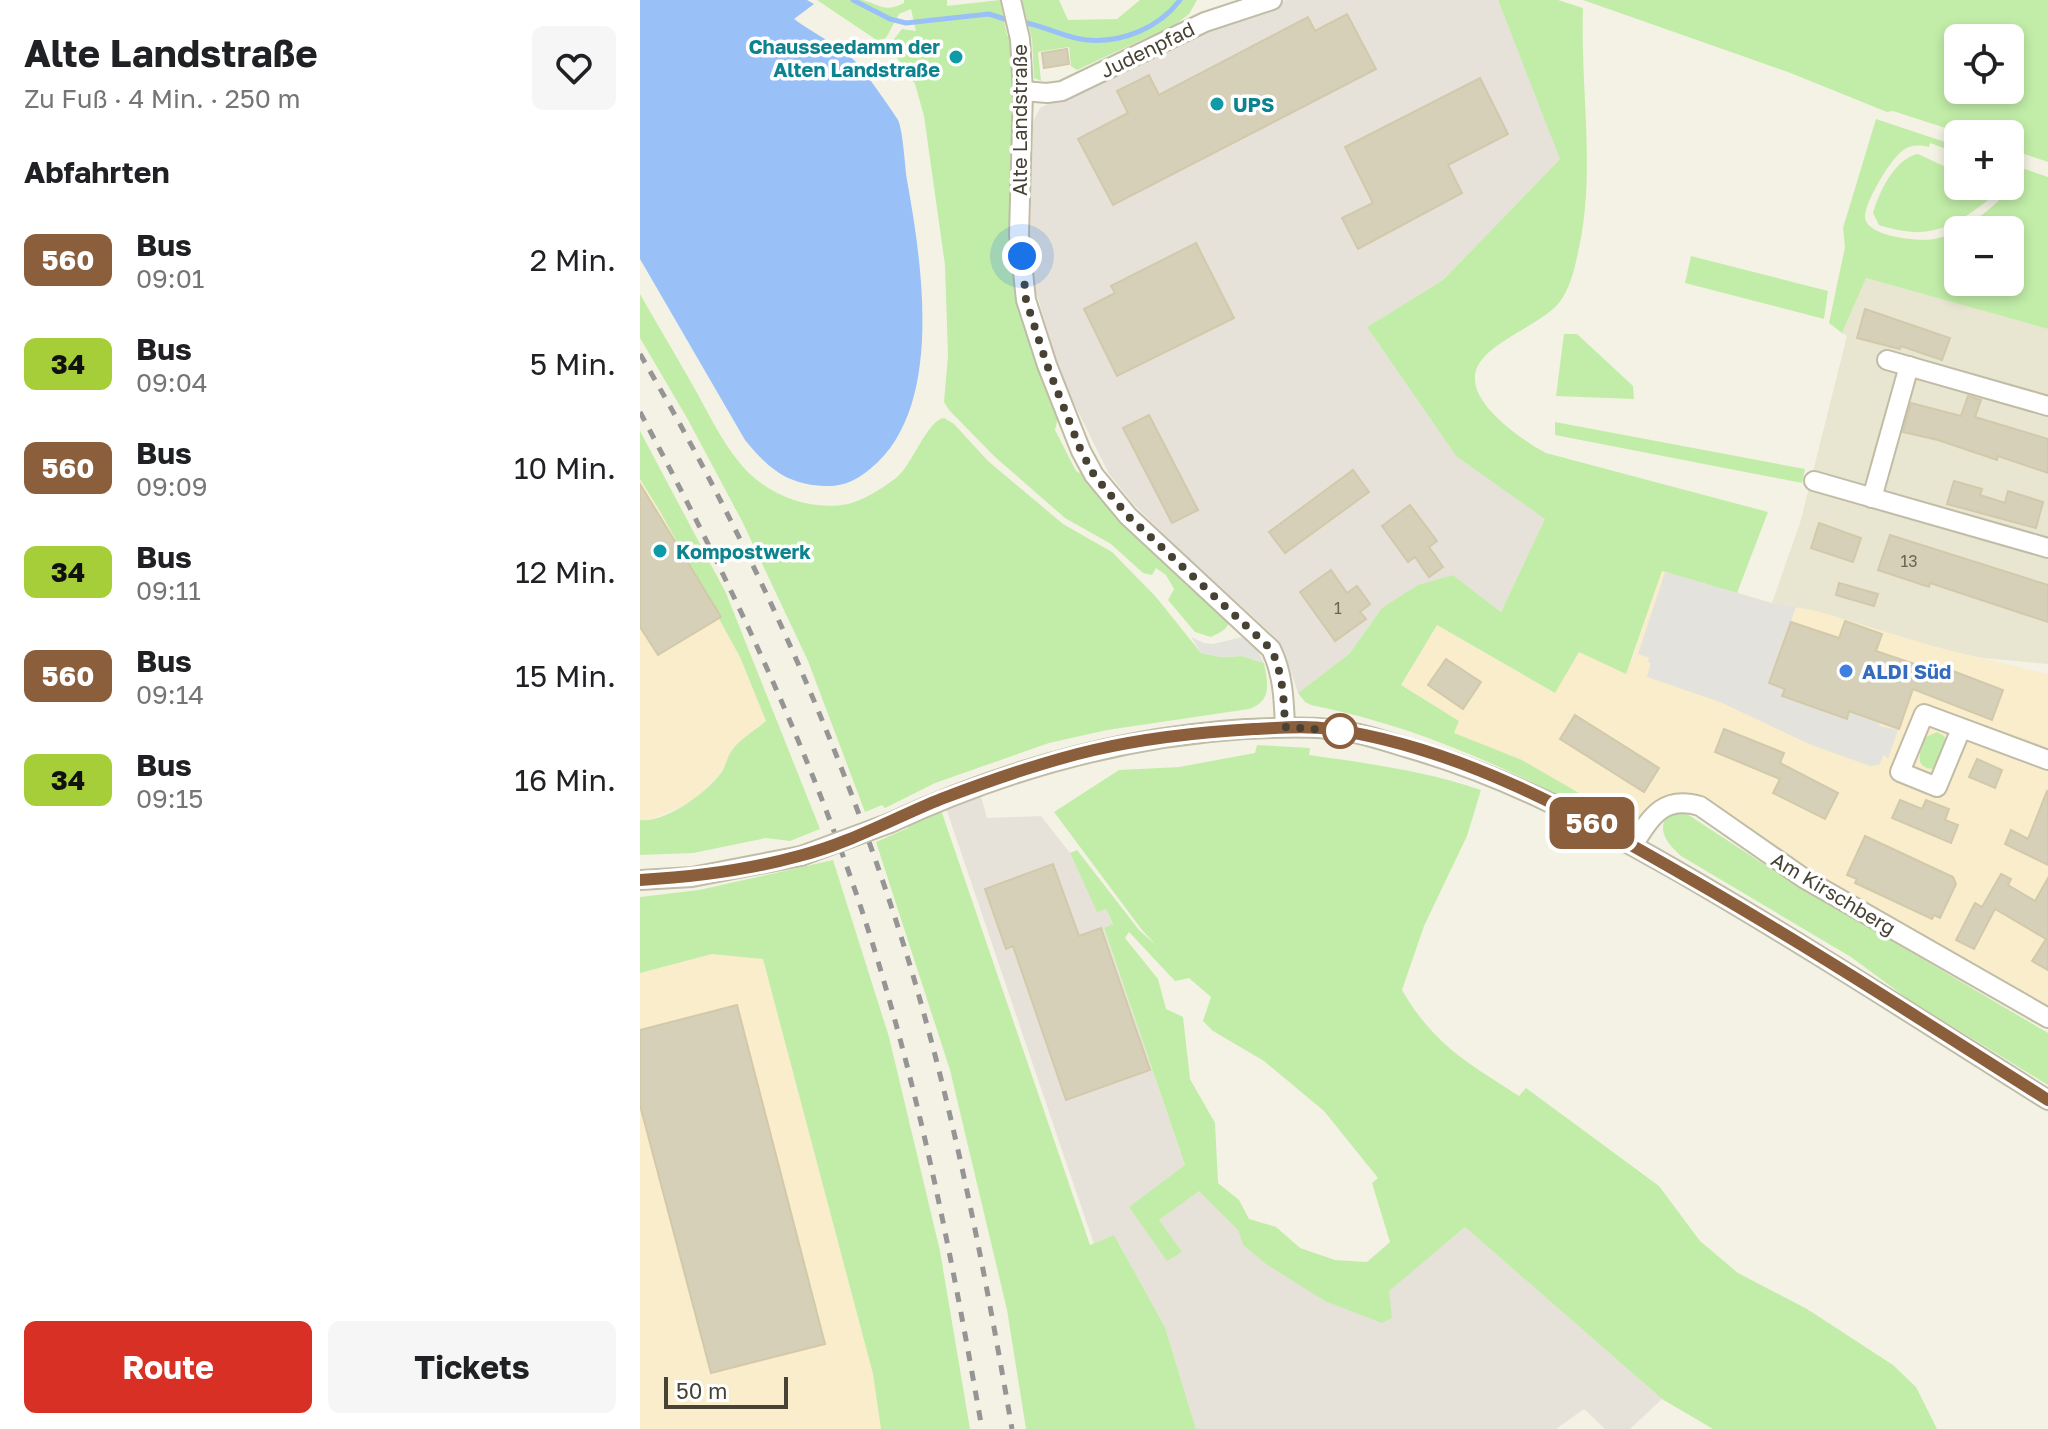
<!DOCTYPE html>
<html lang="de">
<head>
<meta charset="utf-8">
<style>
  :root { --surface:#fff; --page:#f6f6f6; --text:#202124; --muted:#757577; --accent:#d93025 }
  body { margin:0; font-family:"Golos Text",sans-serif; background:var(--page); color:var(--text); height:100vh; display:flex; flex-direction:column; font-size:30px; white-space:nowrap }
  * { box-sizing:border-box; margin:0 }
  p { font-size:26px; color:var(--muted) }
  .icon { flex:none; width:44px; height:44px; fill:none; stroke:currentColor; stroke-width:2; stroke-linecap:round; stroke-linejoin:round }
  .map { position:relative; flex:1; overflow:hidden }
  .drawer { display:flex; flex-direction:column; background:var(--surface); width:640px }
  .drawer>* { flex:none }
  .badge { padding:0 16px; border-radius:12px; font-size:28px; line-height:52px }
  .buttons { position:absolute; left:1304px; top:24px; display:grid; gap:16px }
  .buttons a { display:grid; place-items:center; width:80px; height:80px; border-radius:12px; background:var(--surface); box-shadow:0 4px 12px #0003; font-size:40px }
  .scale { position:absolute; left:24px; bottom:20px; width:124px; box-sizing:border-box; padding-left:8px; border:4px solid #474233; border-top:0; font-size:22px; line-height:28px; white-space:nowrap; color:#474233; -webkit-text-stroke:6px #fff; paint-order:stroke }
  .you { position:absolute; width:40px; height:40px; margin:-20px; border:6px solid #fff; border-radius:50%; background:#1a73e8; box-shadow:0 0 0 12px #1a73e833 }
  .map>.badge { position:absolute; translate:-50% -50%; box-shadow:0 0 0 4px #fff }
  h2 { padding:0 24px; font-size:30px; line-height:72px }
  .round { display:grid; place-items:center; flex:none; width:84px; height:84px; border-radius:12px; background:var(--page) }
  .head { display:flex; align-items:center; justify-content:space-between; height:136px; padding:0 24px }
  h1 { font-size:38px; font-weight:700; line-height:60px }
  .cta { display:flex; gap:16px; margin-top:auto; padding:16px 24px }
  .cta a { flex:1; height:92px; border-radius:12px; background:var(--accent); color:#fff; font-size:32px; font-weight:700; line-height:92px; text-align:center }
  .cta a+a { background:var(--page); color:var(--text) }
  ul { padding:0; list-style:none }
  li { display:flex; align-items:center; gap:24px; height:104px; padding:0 24px }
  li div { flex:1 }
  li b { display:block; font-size:30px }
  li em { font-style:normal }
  li .badge { min-width:88px; font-weight:700; text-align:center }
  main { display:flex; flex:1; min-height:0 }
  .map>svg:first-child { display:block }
  .residential { fill:#e8e5d1 }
  .commercial { fill:#f9edcc }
  .industrial { fill:#e6e2d9 }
  .green { fill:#c2eda8; fill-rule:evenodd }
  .parking { fill:#e4e2dd }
  .water { fill:#99c1f8 }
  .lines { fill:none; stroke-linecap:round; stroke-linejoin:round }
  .stream { stroke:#99c1f8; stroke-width:5 }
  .building { fill:#d7d0b8; stroke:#d2c9ab; stroke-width:2 }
  .minor-casing { stroke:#c0bca6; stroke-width:22 }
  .minor { stroke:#fff; stroke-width:18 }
  .rail { stroke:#959595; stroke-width:5; stroke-dasharray:10 10; stroke-linecap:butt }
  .minor-bridge-casing { stroke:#c0bca6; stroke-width:22; stroke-linecap:butt }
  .minor-bridge { stroke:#fff; stroke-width:18 }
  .line-casing { stroke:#fff; stroke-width:18 }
  .line { stroke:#8b5e3c; stroke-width:12 }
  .walk { stroke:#474233; stroke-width:8; stroke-dasharray:0 14.4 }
  .culture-dot { fill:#0f9aa8; stroke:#fff; stroke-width:3 }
  .shop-dot { fill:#3f7fe0; stroke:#fff; stroke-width:3 }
  .stop-dot { fill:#fff; stroke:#8b5e3c; stroke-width:4 }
  .labels { text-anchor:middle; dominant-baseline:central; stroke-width:7; stroke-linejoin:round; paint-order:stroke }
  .number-label { font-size:16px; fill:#6b6654 }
  .culture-label { font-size:20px; font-weight:bold; fill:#0d838f; stroke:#fff; text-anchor:start }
  .street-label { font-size:20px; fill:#474233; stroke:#fff }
  .shop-label { font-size:20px; font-weight:bold; fill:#366cbe; stroke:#fff; text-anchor:start }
</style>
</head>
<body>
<main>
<section class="drawer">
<div class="head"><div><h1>Alte Landstraße</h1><p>Zu Fuß · 4 Min. · 250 m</p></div><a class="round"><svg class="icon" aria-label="heart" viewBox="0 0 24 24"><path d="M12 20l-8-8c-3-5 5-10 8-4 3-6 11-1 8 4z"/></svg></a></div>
<h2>Abfahrten</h2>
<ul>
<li><span class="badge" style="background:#8b5e3c;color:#fff">560</span><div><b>Bus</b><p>09:01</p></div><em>2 Min.</em></li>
<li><span class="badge" style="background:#a6ce39;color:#111">34</span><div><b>Bus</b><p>09:04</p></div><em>5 Min.</em></li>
<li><span class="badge" style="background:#8b5e3c;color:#fff">560</span><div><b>Bus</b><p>09:09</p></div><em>10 Min.</em></li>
<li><span class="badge" style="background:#a6ce39;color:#111">34</span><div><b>Bus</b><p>09:11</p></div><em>12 Min.</em></li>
<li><span class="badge" style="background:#8b5e3c;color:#fff">560</span><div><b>Bus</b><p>09:14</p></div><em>15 Min.</em></li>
<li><span class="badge" style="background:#a6ce39;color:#111">34</span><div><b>Bus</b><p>09:15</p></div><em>16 Min.</em></li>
</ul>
<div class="cta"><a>Route</a><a>Tickets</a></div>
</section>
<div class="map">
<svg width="1408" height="1429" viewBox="0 0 1408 1429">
  <rect width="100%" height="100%" fill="#f4f2e4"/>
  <path class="residential" d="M1226 278 1408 329V664L1333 657 1132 603 1160 523 1207 336 1202 333Z"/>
  <g class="commercial">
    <path d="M0 479 21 513 100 657 126 721 92 749 82 772 61 794 43 806 7 821 0 820Z"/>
    <path d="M1022 570 1132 603 1177 611 1296 647 1408 674V1018L1044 807 1011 816 982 818 813 733 819 721 761 686 797 625 914 693 939 651 992 661Z"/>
    <path d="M72 954 123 958 233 1374 241 1429H0V973Z"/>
  </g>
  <g class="industrial">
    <path d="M646 0H858L921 158 803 280 727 327 816 456 906 518 861 612 813 575 742 608 709 654 658 693 643 648 635 637 535 545 494 505 469 474 422 379 394 285 390 237 393 121 400 108 508 52Z"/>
    <path d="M341 797 347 818 401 816 430 853 457 911 466 909 473 925 464 929 545 1165 519 1220 559 1190 598 1230 603 1245 752 1317 748 1291 825 1227 1022 1399 990 1429H965L944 1409 916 1429H556L525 1327 474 1235 454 1244 430 1174 306 808Z"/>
  </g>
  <g class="green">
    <path d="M177 0C191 0 209 0 222 0 242 5 243 13 264 3V0H307V6L360 0 367 36 373 38 376 76 370 250 375 283 391 346 419 414 415 430 436 471 453 479 590 616C590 629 581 632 571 637L555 632 528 600 534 589 526 575 516 568 512 575 503 573 471 544 425 518 354 456 309 410 304 402 308 356 305 265 284 116 275 84 251 49V43L262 29 276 31 271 9 259 14 246 38 238 41Z"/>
    <path d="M382 0H419L428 20 477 19 500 0H557L549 14 536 24 437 70 431 66 429 47 398 52 401 81 394 78 392 39Z"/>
    <path d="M858 0H918L943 8C940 91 957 175 937 257 934 270 931 284 923 297 907 326 838 342 835 376 832 406 882 440 906 453L1128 512 1097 593 1022 571 986 674 939 652 915 693 797 625 761 685 819 721 814 733 882 760 982 818H991L988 826 974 823C875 772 782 727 671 705L665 702 658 693 709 654 742 608 778 585 813 575 861 612 905 519 816 456 727 327 803 280 920 159Z"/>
    <path d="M943 0H1408V162L1370 149V134H1324L1253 111 1247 112 1148 72ZM1370 38V90H1318V38Z"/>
    <path d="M1236 119 1317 146 1318 157H1309V150L1290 143 1289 147C1268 142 1261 150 1249 166 1241 177 1226 203 1225 216 1224 237 1280 242 1295 239 1314 236 1363 205 1368 186H1370V164L1408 177V329L1226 278 1202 333 1189 323 1205 247 1203 228ZM1370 230V282H1318V230Z"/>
    <path d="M1278 154 1304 166H1318V186H1358C1354 197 1346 202 1336 209 1303 233 1280 238 1239 225L1233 213C1239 192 1255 158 1278 154Z"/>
    <path d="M1051 256 1188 291 1184 319 1045 283Z"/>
    <path d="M0 294C17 324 35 354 52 384 67 410 80 439 99 462 123 493 168 512 208 504 226 499 241 489 256 478 272 466 287 420 304 418L314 424 348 461 423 524 472 552 516 597 561 653 581 657 602 656 624 663C628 684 632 701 609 709L467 730 409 743 295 783 245 808 242 805 225 812 168 661 102 521 47 418 0 338Z"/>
    <path d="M924 334H937L993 386 994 399 916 396Z"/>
    <path d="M915 422 1165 469 1162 483 915 435Z"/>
    <path d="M0 431 86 593 180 829 150 841 126 838 53 853 0 855V820C26 823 66 793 81 773 86 766 87 757 92 750 100 739 116 730 126 721L100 657 21 513 0 479Z"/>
    <path d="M1297 732 1304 736 1308 744 1295 769C1272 769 1280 751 1286 737Z"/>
    <path d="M617 745 670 748 669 755C726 763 786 771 841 790L827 836 784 926 762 990C794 1045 828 1063 879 1096L886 1088 1019 1186 1060 1241 1098 1273 1167 1309 1253 1365 1276 1387 1297 1429H1073L1022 1399 825 1227 749 1291 752 1318 742 1323 685 1301 626 1264 603 1245 598 1230 559 1191 519 1220 542 1252 527 1261 489 1207 545 1165 464 928 473 924 466 909 457 912 430 853 437 850 499 930 517 946 502 930 414 812 479 770 539 767 615 753ZM489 932 535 981 549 978 571 997 563 1021 573 1031 624 1061 684 1111 738 1178 732 1183 750 1242 727 1262 695 1260 660 1248 636 1227 609 1219 599 1200 578 1183 575 1123 550 1079 543 1017 526 1009 518 979 485 938Z"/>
    <path d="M301 810 450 1245 474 1235 525 1327 556 1429H386L367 1310 310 1070 236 842 268 828 269 824Z"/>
    <path d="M1044 812 1145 878 1408 1033V1085L1268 999 1211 957 1041 856C1028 844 1015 830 1029 813Z"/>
    <path d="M193 860 249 1037 300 1251 330 1429H241L233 1374 123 959 72 954 0 973V897L59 890Z"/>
  </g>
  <g class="parking">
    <path d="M1025 572 1132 603 1156 607 1129 683 1145 689 1143 697 1206 719 1209 711 1240 722 1239 726 1258 730 1248 759 1244 755 1239 765 1230 766 1169 744 1080 702 1007 677 1011 663 1008 662 1009 658 998 654Z"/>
    <path d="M551 637 564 643 573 644 603 637 617 650 624 663 602 656 581 657 561 653Z"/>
  </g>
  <path class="water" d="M0 0H167L174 4 154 19C173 33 198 45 215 61 223 69 252 110 258 120 263 130 265 167 267 180 282 264 305 409 230 469 217 480 202 487 186 486 147 485 128 468 105 440L0 259Z"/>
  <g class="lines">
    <g class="stream">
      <path d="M213 0 250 19 266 23 349 14 371 21"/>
      <path d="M381 22C403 25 425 38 447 40 482 43 519 28 540 0"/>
    </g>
  </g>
  <g class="building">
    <path d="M707 14 736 69 473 205 438 139 488 113 477 91 509 75 519 95 668 17 675 31Z"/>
    <path d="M427 49 429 64 404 68 402 53Z"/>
    <path d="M840 78 868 134 808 165 822 193 718 249 702 218 733 203 705 147Z"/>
    <path d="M556 243 594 318 477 376 444 309 475 293 471 286Z"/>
    <path d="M1225 309 1310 338 1302 360 1261 346 1260 349 1217 338Z"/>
    <path d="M1328 396 1341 400 1335 417 1408 439V473L1358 456 1357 460 1298 440 1263 432 1271 403 1321 416Z"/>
    <path d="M509 415 558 510 532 523 483 428Z"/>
    <path d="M713 470 729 492 645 553 629 532Z"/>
    <path d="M1314 481 1342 489 1340 495 1365 503 1368 491 1403 502 1396 528 1307 504Z"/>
    <path d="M0 484 81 617 18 655 0 627Z"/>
    <path d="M770 505 797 541 789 547 803 567 789 577 775 557 768 562 742 526Z"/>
    <path d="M1179 523 1221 538 1213 562 1171 548Z"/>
    <path d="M1250 535 1408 585V622L1290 583 1289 587 1238 570Z"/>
    <path d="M691 570 707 593 717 586 730 604 720 612 726 619 695 641 660 592Z"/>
    <path d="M1199 583 1238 594 1234 606 1196 595Z"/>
    <path d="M1205 621 1242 634 1236 651 1286 668 1287 666 1298 670 1300 666 1363 690 1352 720 1273 689 1259 729 1209 711 1207 719 1142 696 1145 689 1129 683 1151 622 1199 638Z"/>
    <path d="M806 659 841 682 823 709 788 685Z"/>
    <path d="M935 715 1019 768 1004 792 920 739Z"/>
    <path d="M1084 729 1144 753 1140 763 1198 793 1185 819 1133 793 1140 779 1075 752Z"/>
    <path d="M1337 759 1362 770 1355 788 1329 777Z"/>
    <path d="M1407 791 1408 792V865L1365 844 1371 830 1388 839Z"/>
    <path d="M1260 800 1282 809 1286 800 1309 809 1305 820 1318 825 1311 843 1252 818Z"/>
    <path d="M1225 836 1313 877 1316 884 1300 918 1294 915 1292 919 1215 883 1217 879 1207 875Z"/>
    <path d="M413 864 439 936 461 928 510 1070 426 1100 373 946 366 949 345 889Z"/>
    <path d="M1361 874 1371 879 1368 885 1395 901 1408 878V970L1392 961 1406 939 1355 909 1334 949 1316 940 1335 903 1342 907Z"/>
    <path d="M97 1005 185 1344 71 1373 0 1105V1030Z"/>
  </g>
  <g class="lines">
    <defs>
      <g id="minor">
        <path d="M371 0 380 39 383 91 379 235 386 300 407 365 441 451 454 475 488 516 631 649C643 673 644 700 645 727"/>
        <path d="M383 91 407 93 422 91 565 22 632 0"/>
        <path d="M1247 360 1408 406"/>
        <path d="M1174 481 1408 548"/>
        <path d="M1232 498 1269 366"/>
        <path d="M1321 729 1297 787 1260 772 1284 714 1408 760"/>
        <path d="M250 823C362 771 481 737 605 729 632 728 660 726 688 729 715 731 742 740 768 748 866 776 946 819 1034 869 1161 942 1284 1022 1408 1100"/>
        <path d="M993 845C1011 817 1023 795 1060 806L1165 879 1408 1018"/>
        <path d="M0 880 52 877 161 856"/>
      </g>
    </defs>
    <use href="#minor" class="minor-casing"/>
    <use href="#minor" class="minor"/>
    <g class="rail">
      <path d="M0 354C112 545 204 750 269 962 315 1115 345 1272 372 1429"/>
      <path d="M0 412C95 590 182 774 240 968 285 1119 315 1274 342 1429"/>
    </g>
    <defs>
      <path id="minor-bridge" d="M161 856 250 823"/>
    </defs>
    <use href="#minor-bridge" class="minor-bridge-casing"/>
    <use href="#minor-bridge" class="minor-bridge"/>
  </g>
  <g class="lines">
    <defs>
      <path id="line" d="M0 880C53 877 108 870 159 856 208 844 254 818 301 799 351 780 402 762 454 750 506 738 561 732 614 729 639 728 665 725 690 729 820 747 938 814 1049 878 1171 948 1289 1025 1408 1100"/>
    </defs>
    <use href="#line" class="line-casing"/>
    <use href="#line" class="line"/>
    <path class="walk" d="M382 256 386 300 407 365 441 451 454 475 488 516 631 649C643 673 644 700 645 727L700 731"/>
  </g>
  <g class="culture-dot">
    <circle cx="316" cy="57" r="8"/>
    <circle cx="577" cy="104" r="8"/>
    <circle cx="20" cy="551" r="8"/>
  </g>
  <circle class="shop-dot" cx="1206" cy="671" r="8"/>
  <circle class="stop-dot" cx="700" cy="731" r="16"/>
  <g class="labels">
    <g class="number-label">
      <text x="1269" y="561">13</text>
      <text x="698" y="608">1</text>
    </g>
    <g class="culture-label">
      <text x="300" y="46" text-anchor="end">Chausseedamm der<tspan x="300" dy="23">Alten Landstraße</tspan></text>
      <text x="593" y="104">UPS</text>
      <text x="36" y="551">Kompostwerk</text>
    </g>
    <g class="street-label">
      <text transform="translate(507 49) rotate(-26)">Judenpfad</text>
      <text transform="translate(379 120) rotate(-90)">Alte Landstraße</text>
      <text transform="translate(1194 893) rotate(31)">Am Kirschberg</text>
    </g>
    <g class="shop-label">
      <text x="1222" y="671">ALDI Süd</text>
    </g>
  </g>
</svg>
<div class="buttons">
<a><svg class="icon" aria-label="locate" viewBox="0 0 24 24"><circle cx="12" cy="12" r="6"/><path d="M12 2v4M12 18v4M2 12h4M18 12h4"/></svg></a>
<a>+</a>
<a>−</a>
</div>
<div class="scale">50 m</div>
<div class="you" style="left:382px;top:256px"></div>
<b class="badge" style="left:952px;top:823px;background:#8b5e3c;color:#fff">560</b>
</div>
</main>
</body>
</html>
